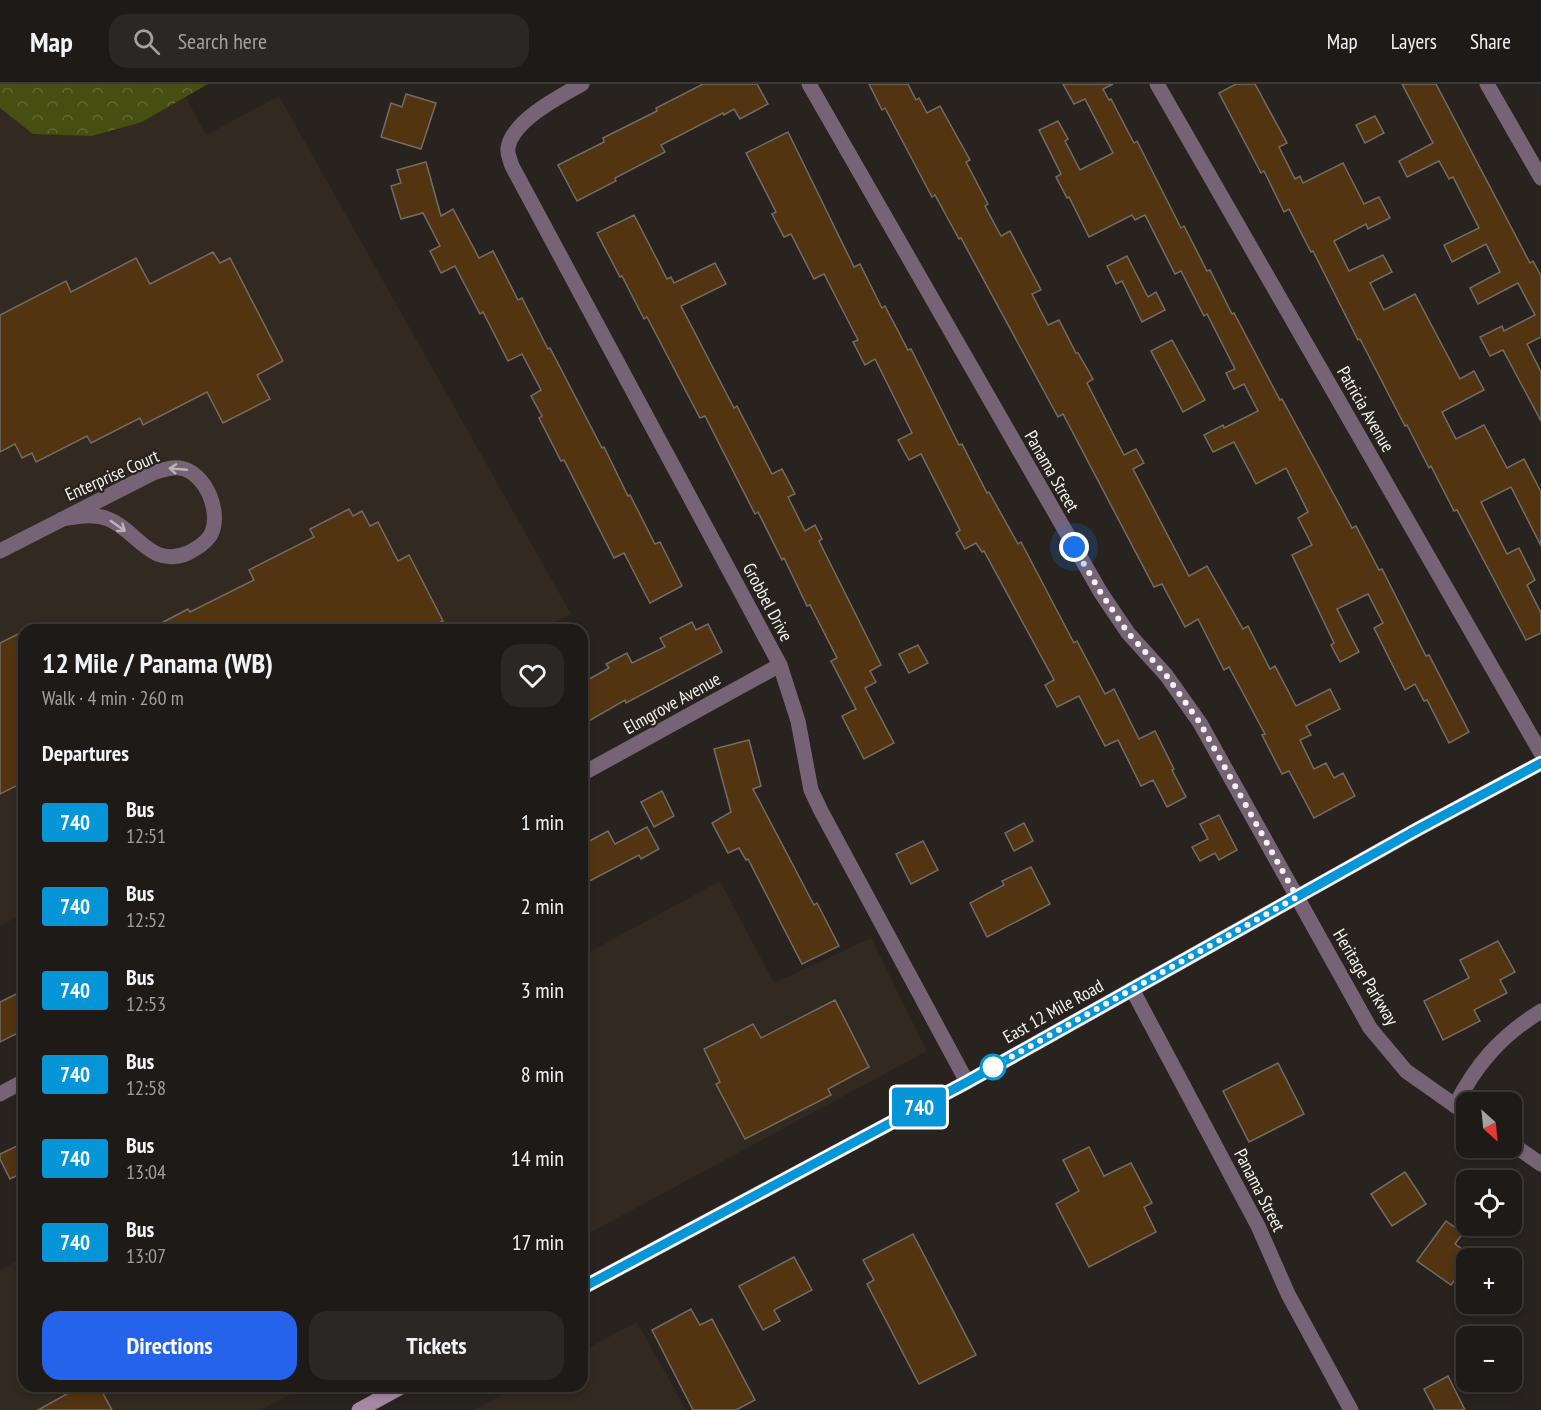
<!DOCTYPE html>
<html lang="en">
<head>
<meta charset="utf-8">
<style>
  :root { --surface:#1e1a17; --page:#2b2724; --text:#f1f3f6; --muted:#a1a1a1; --line:#3c3836; --accent:#2563eb }
  body { margin:0; font-family:"PT Sans Narrow",sans-serif; background:var(--page); color:var(--text); height:100vh; display:flex; flex-direction:column; font-size:22px; white-space:nowrap }
  * { box-sizing:border-box; margin:0 }
  p { font-size:20px; color:var(--muted) }
  .icon { flex:none; width:33px; height:33px; fill:none; stroke:currentColor; stroke-width:2; stroke-linecap:round; stroke-linejoin:round }
  .map { position:relative; flex:1; overflow:hidden }
  .drawer { position:absolute; left:18px; top:540px; width:570px; height:768px; display:flex; flex-direction:column; background:var(--surface); border-radius:18px; box-shadow:0 3px 9px #0003,0 0 0 2px var(--line) }
  .drawer>* { flex:none }
  .badge { padding:0 12px; border-radius:4px; font-size:21px; line-height:39px }
  .needle { width:39px; rotate:153deg }
  .controls { position:absolute; left:1456px; top:1008px; display:grid; gap:12px }
  .controls a { display:grid; place-items:center; width:66px; height:66px; border-radius:12px; background:var(--surface); box-shadow:0 3px 9px #0003,0 0 0 2px var(--line); font-size:30px }
  .you { position:absolute; width:30px; height:30px; margin:-15px; border:4px solid #fff; border-radius:50%; background:#1a73e8; box-shadow:0 0 0 9px #1a73e833 }
  .map>.badge { position:absolute; translate:-50% -50%; box-shadow:0 0 0 3px #fff }
  h2 { padding:0 24px; font-size:22px; line-height:54px }
  .round { display:grid; place-items:center; flex:none; width:63px; height:63px; border-radius:18px; background:var(--page) }
  .overview { display:flex; align-items:center; justify-content:space-between; height:102px; padding:0 24px }
  h1 { font-size:28px; font-weight:700; line-height:45px }
  .primary-button { display:flex; gap:12px; margin-top:auto; padding:12px 24px }
  .primary-button a { flex:1; height:69px; border-radius:18px; background:var(--accent); color:#fff; font-size:24px; font-weight:700; line-height:69px; text-align:center }
  .primary-button a+a { background:var(--page); color:var(--text) }
  ul { padding:0; list-style:none }
  li { display:flex; align-items:center; gap:18px; height:84px; padding:0 24px }
  li div { flex:1 }
  li b { display:block; font-size:22px }
  li em { font-style:normal }
  li .badge { min-width:66px; font-weight:700; text-align:center }
  header { display:flex; align-items:center; gap:36px; box-sizing:border-box; height:84px; padding:0 30px; background:var(--surface); border-bottom:2px solid var(--line) }
  header strong { font-size:28px }
  nav { display:flex; gap:33px; margin-inline-start:auto; font-size:21px }
  .search { width:420px; height:54px; background:var(--page); display:flex; align-items:center; gap:15px; box-sizing:border-box; padding:0 21px; border-radius:18px; color:var(--muted); font-size:22px }
  .map>svg:first-child { display:block }
  .built { fill:#322920 }
  .forest { fill:url(#forest-crowns) }
  .building { fill:#533411; stroke:#726c67; stroke-width:1.5 }
  .lines { fill:none; stroke-linecap:round; stroke-linejoin:round }
  .minor { stroke:#776376; stroke-width:15 }
  .secondary { stroke:#a687a4; stroke-width:15 }
  .oneway { stroke:#bcb2b9 }
  .line-casing { stroke:#fff; stroke-width:14 }
  .line { stroke:#0696d7; stroke-width:9 }
  .walk { stroke:#f5f2ef; stroke-width:6; stroke-dasharray:0 10.8 }
  .stop-dot { fill:#fff; stroke:#0696d7; stroke-width:3 }
  .labels { text-anchor:middle; dominant-baseline:central; stroke-width:4.5; stroke-linejoin:round; paint-order:stroke }
  .street-label { font-size:18px; fill:#f5f2ef; stroke:#28231f }
</style>
</head>
<body>
<header>
<strong>Map</strong>
<div class="search"><svg class="icon" aria-label="search" viewBox="0 0 24 24"><circle cx="10" cy="10" r="6"/><path d="M15 15l6 6"/></svg>Search here</div>
<nav><a>Map</a><a>Layers</a><a>Share</a></nav>
</header>
<div class="map">
<svg width="1541" height="1326" viewBox="0 0 1541 1326">
  <defs>
    <pattern id="forest-crowns" width="20" height="18" patternUnits="userSpaceOnUse" patternTransform="scale(1.5)"><rect width="20" height="18" fill="#464e11"/><path d="M2 6a3 3 0 1 1 6 0M12 15a3 3 0 1 1 6 0" fill="none" stroke="#616834"/></pattern>
  </defs>
  <rect width="100%" height="100%" fill="#28231f"/>
  <g class="built">
    <path d="M0 0H179L206 51 279 12 571 530 541 546H24V829L0 842Z"/>
    <path d="M720 797 774 899 871 854 927 967 582 1153V872Z"/>
    <path d="M24 1173V1302H306L261 1326H0V1186Z"/>
    <path d="M637 1238 686 1326H474L518 1302H582V1267Z"/>
  </g>
  <path class="forest" d="M0 0H208L142 38 92 52 33 50 0 24Z"/>
  <g class="building">
    <path d="M703 0H757L768 20 740 35 734 25 724 31 723 29 661 61 665 68 615 94 616 97 577 117 558 81 604 58 603 54 657 27 656 24Z"/>
    <path d="M869 0H908L916 16 919 14 927 29 940 22 970 76 966 78 988 120 985 122 1001 152 1010 147 1041 206 1032 210 1048 241 1059 236 1076 269H1078L1093 295 1087 299 1124 371 1136 365 1144 379 1133 385 1189 492 1207 482 1243 545 1248 542 1270 585 1275 582 1296 622 1330 605 1340 625 1306 642 1311 651 1300 656 1314 685 1326 679 1334 694 1343 689 1355 712 1314 734 1289 687 1282 690 1262 651 1265 650 1229 583 1224 586 1198 535 1185 543 1162 500 1154 503 1063 330 1058 333 961 154 959 155 935 111 932 113 885 24 882 26Z"/>
    <path d="M1063 0H1113L1103 5 1109 16 1111 15 1134 59 1137 57 1181 144 1184 142 1207 187 1210 186 1232 230 1234 229 1280 316 1282 315 1352 444 1356 442 1379 486 1382 485 1426 572 1429 571 1469 648 1449 659 1427 616 1424 617 1415 600 1405 606 1374 544 1383 539 1368 510 1337 525 1359 568 1340 578 1331 561 1334 559 1292 471 1312 461 1298 434 1308 428 1286 384 1256 400 1234 358 1213 368 1204 351 1223 341 1224 344 1258 327 1244 300 1234 305 1226 289 1235 285 1207 230 1204 232 1181 187 1175 190 1145 131 1135 136 1132 131 1089 153 1069 113 1067 114 1056 93 1061 90 1039 46 1058 37 1068 55 1065 57 1080 86 1113 69 1085 15 1074 20Z"/>
    <path d="M1236 0H1255L1287 59 1279 63 1295 95 1300 92 1303 99 1343 79 1364 120 1379 113 1390 134 1368 145 1366 140 1334 157 1349 187 1383 171 1392 188 1370 199 1384 226 1415 210 1460 295 1474 287 1484 306 1442 328 1456 355 1484 341 1507 384 1524 375 1541 408V462L1511 403 1481 418 1507 470 1519 464 1535 496 1527 501 1541 529V549L1526 556 1457 426 1454 427 1431 382 1429 384 1407 341 1405 342 1360 255 1358 256 1313 167 1311 168 1289 125 1284 128 1264 87 1261 89 1219 9Z"/>
    <path d="M1402 0H1436L1530 179 1533 177 1541 192V253L1527 260 1541 288V337L1503 266 1490 272 1480 253 1502 242 1504 247 1535 231 1518 199 1478 220 1470 204 1500 188 1486 160 1452 178 1444 161 1479 144 1453 93 1449 95 1439 77 1407 93 1399 77 1433 59Z"/>
    <path d="M406 10 436 19 421 65 381 53 391 19 402 23Z"/>
    <path d="M1375 32 1384 49 1365 59 1356 41Z"/>
    <path d="M788 48 854 183 860 180 882 224 885 222 908 266 911 265 959 361 962 360 987 409 989 408 1018 460 1021 458 1074 559 1077 557 1105 610 1114 605 1139 655 1155 647 1174 685 1172 686 1186 713 1167 723 1153 696 1141 702 1118 656 1105 662 1079 612 1057 623 1045 601 1054 596 984 467 982 468 976 459 965 465 956 449 960 446 921 370 909 376 898 356 912 349 875 275 865 281 853 258 858 256 824 190 814 195 791 150 784 153 772 130 776 128 746 69Z"/>
    <path d="M426 78 441 132 453 125 479 174 493 167 518 216 522 214 548 265 550 264 602 364 604 363 628 412 630 411 655 460 660 458 682 502 650 519 624 469 614 474 564 376 561 377 539 334 542 332 531 312 541 306 522 270 508 277 483 228 480 230 455 182 441 189 430 167 440 162 423 129 401 135 391 102 401 99 397 86Z"/>
    <path d="M634 131 667 195 671 193 674 199 715 179 726 200 681 222 734 324 737 322 772 390 782 385 795 410 788 413 805 447 815 441 822 455 819 457 881 581 870 587 876 598 865 604 894 659 864 675 842 632 856 625 831 577 837 574 810 521 807 522 784 474 782 476 758 428 755 430 705 332 700 334 647 233 644 235 622 192 620 193 597 149Z"/>
    <path d="M213 168 220 179 230 174 283 277 257 291 270 315 223 339 207 308 143 341 140 334 91 359 87 352 36 378 32 369 22 374 15 360 0 368V231L66 197 71 208 136 174 150 200Z"/>
    <path d="M1127 172 1148 213 1156 208 1165 226 1142 238 1122 197 1116 200 1107 182Z"/>
    <path d="M1172 256 1205 316 1183 328 1151 267Z"/>
    <path d="M349 425 353 432 362 427 370 442 378 438 398 477 409 471 443 537 426 546H148L188 525 190 528 254 496 249 486 314 453 310 445Z"/>
    <path d="M692 538 696 546 708 540 722 568 626 619 625 616 582 641V599L609 584 606 580 627 569 632 579 665 563 660 554Z"/>
    <path d="M24 547V698L0 710V559Z"/>
    <path d="M918 561 928 579 909 589 899 570Z"/>
    <path d="M749 656 761 702 753 705 814 821 817 819 839 862 802 880 748 775 746 776 739 764 728 769 712 739 731 728 714 665Z"/>
    <path d="M662 707 674 732 654 743 641 718Z"/>
    <path d="M1219 731 1237 766 1219 776 1215 769 1200 777 1192 763 1208 755 1200 740Z"/>
    <path d="M1024 739 1033 757 1014 767 1005 749Z"/>
    <path d="M647 743 659 765 641 775 639 771 582 801V761L608 747 615 760Z"/>
    <path d="M923 757 938 786 911 800 896 770Z"/>
    <path d="M1031 783 1050 820 987 853 970 819 1004 801 1002 797Z"/>
    <path d="M1498 857 1515 888 1500 896 1507 909 1474 926 1480 937 1443 956 1424 917 1469 894 1460 876Z"/>
    <path d="M24 906V946L0 958V918Z"/>
    <path d="M835 916 869 983 828 1005 831 1011 745 1055 716 1000 720 998 704 965 753 940 761 954Z"/>
    <path d="M1278 979 1304 1030 1249 1058 1223 1007Z"/>
    <path d="M17 1062 24 1076V1088L10 1095 0 1075V1070Z"/>
    <path d="M1089 1063 1104 1092 1131 1079 1152 1119 1144 1123 1156 1148 1089 1183 1056 1120 1079 1107 1063 1076Z"/>
    <path d="M1405 1088 1426 1120 1392 1142 1371 1110Z"/>
    <path d="M1446 1137 1463 1149 1455 1160 1472 1172 1467 1174V1179L1451 1201 1417 1177Z"/>
    <path d="M913 1150 976 1271 919 1300 867 1200 874 1196 863 1176Z"/>
    <path d="M794 1173 812 1206 774 1226 780 1237 763 1246 739 1202Z"/>
    <path d="M691 1225 700 1241 712 1235 755 1316 736 1326H693L652 1246Z"/>
    <path d="M1448 1292 1465 1326H1435L1424 1305Z"/>
    <path d="M81 1302H99L112 1326H38Z"/>
  </g>
  <g class="lines">
    <g class="minor">
      <path d="M582 0C560 12 512 37 508 64 507 69 510 76 512 82L780 581 798 637 811 706 821 727 967 998"/>
      <path d="M809 0 1101 509 1128 549 1166 591 1200 639 1370 944 1406 987 1467 1030"/>
      <path d="M1157 0 1541 669"/>
      <path d="M1487 0 1541 94"/>
      <path d="M0 467 153 389C162 386 171 383 180 384 206 388 223 430 210 452 205 459 196 465 188 469 150 485 137 446 108 435 93 429 77 433 62 435"/>
      <path d="M582 690 780 581"/>
      <path d="M1132 905 1258 1142 1288 1210 1351 1326"/>
      <path d="M0 1010 24 997"/>
      <path d="M1455 1022C1476 980 1501 952 1541 927"/>
      <path d="M1512 1060 1541 1080"/>
    </g>
    <g class="secondary">
      <path d="M582 1204 967 998 1418 745 1541 679"/>
      <path d="M359 1326 403 1302"/>
    </g>
  </g>
  <defs><path id="oneway-shaft" d="M-6 0H5M1.5-3L5.5 0L1.5 3" fill="none" stroke-width="1.6" stroke-linecap="round" stroke-linejoin="round" transform="scale(1.5)"/></defs>
  <g class="oneway">
    <use href="#oneway-shaft" transform="translate(178 385) rotate(-175)"/>
    <use href="#oneway-shaft" transform="translate(118 442) rotate(35)"/>
  </g>
  <g class="lines">
    <defs>
      <path id="line" d="M582 1204 967 998 1418 745 1541 679"/>
    </defs>
    <use href="#line" class="line-casing"/>
    <use href="#line" class="line"/>
    <path class="walk" d="M993 983 1297 813 1200 639 1166 591 1128 549 1101 509 1074 463"/>
  </g>
  <circle class="stop-dot" cx="993" cy="983" r="12"/>
  <g class="labels">
    <g class="street-label">
      <text transform="translate(1366 325) rotate(60)">Patricia Avenue</text>
      <text transform="translate(1052 387) rotate(60)">Panama Street</text>
      <text transform="translate(112 391) rotate(-24)">Enterprise Court</text>
      <text transform="translate(768 518) rotate(62)">Grobbel Drive</text>
      <text transform="translate(672 619) rotate(-29)">Elmgrove Avenue</text>
      <text transform="translate(1366 893) rotate(59)">Heritage Parkway</text>
      <text transform="translate(1053 927) rotate(-29)">East 12 Mile Road</text>
      <text transform="translate(1260 1106) rotate(63)">Panama Street</text>
    </g>
  </g>
</svg>
<div class="controls">
<a><svg class="needle" viewBox="-14 -14 28 28"><path d="M0-13l5 13h-10z" fill="#e53935"/><path d="M0 13l5-13h-10z" fill="#a1a1a1"/></svg></a>
<a><svg class="icon" aria-label="locate" viewBox="0 0 24 24"><circle cx="12" cy="12" r="6"/><path d="M12 2v4M12 18v4M2 12h4M18 12h4"/></svg></a>
<a>+</a>
<a>−</a>
</div>
<div class="you" style="left:1074px;top:463px"></div>
<b class="badge" style="left:919px;top:1023px;background:#0696d7;color:#fff">740</b>
<section class="drawer">
<div class="overview"><div><h1>12 Mile / Panama (WB)</h1><p>Walk · 4 min · 260 m</p></div><a class="round"><svg class="icon" aria-label="heart" viewBox="0 0 24 24"><path d="M12 20l-8-8c-3-5 5-10 8-4 3-6 11-1 8 4z"/></svg></a></div>
<h2>Departures</h2>
<ul>
<li><span class="badge" style="background:#0696d7;color:#fff">740</span><div><b>Bus</b><p>12:51</p></div><em>1 min</em></li>
<li><span class="badge" style="background:#0696d7;color:#fff">740</span><div><b>Bus</b><p>12:52</p></div><em>2 min</em></li>
<li><span class="badge" style="background:#0696d7;color:#fff">740</span><div><b>Bus</b><p>12:53</p></div><em>3 min</em></li>
<li><span class="badge" style="background:#0696d7;color:#fff">740</span><div><b>Bus</b><p>12:58</p></div><em>8 min</em></li>
<li><span class="badge" style="background:#0696d7;color:#fff">740</span><div><b>Bus</b><p>13:04</p></div><em>14 min</em></li>
<li><span class="badge" style="background:#0696d7;color:#fff">740</span><div><b>Bus</b><p>13:07</p></div><em>17 min</em></li>
</ul>
<div class="primary-button"><a>Directions</a><a>Tickets</a></div>
</section>
</div>
</body>
</html>
